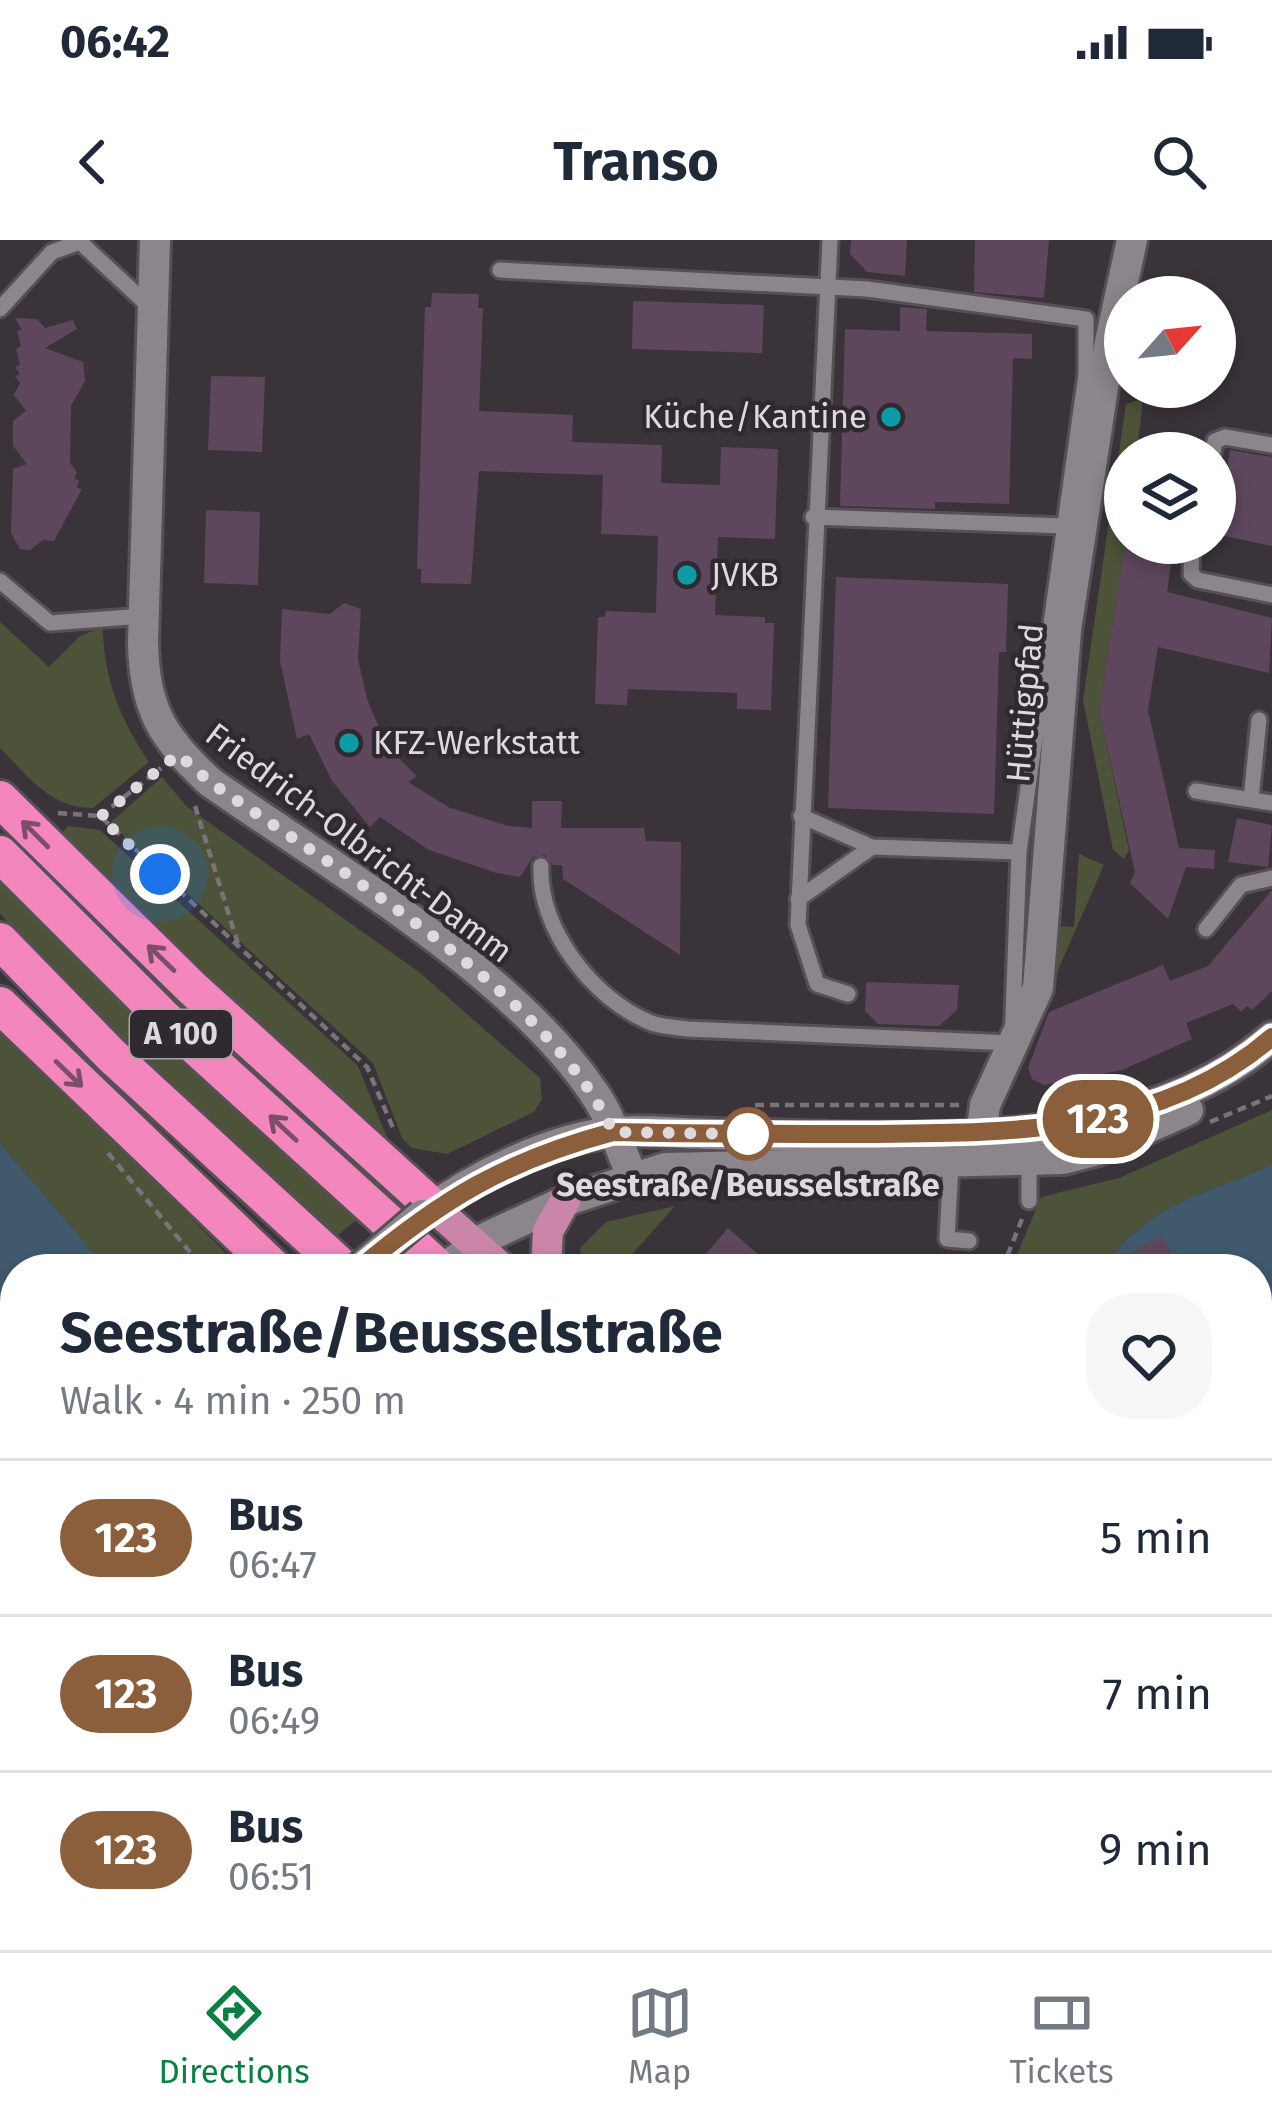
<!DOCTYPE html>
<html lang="en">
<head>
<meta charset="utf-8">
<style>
  :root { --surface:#fff; --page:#f6f6f7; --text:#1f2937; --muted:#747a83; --line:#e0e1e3; --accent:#0b8043 }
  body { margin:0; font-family:"Fira Sans",sans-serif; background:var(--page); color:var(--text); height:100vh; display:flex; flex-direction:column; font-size:45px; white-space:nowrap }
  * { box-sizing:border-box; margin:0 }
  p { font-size:39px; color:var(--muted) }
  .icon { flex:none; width:66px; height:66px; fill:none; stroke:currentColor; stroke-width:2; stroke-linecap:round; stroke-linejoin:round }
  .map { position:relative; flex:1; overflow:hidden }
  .sheet { position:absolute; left:0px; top:1014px; width:1272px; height:696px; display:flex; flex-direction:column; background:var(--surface); border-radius:48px 48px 0 0; box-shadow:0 6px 18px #0003 }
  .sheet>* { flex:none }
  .badge { padding:0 24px; border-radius:39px; font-size:42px; line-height:78px }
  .needle { width:78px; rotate:63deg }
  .fabs { position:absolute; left:1104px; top:36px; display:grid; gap:24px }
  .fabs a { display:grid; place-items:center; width:132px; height:132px; border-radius:50%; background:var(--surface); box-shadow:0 6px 18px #0003; font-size:60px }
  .you { position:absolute; width:60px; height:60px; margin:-30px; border:9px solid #fff; border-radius:50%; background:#1a73e8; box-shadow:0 0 0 18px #1a73e833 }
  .map>.badge { position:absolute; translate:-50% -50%; box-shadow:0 0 0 6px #fff }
  .round { display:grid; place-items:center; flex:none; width:126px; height:126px; border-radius:48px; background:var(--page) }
  .headline { display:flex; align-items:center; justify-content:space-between; height:204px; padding:0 60px }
  h1 { font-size:57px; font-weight:700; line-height:90px }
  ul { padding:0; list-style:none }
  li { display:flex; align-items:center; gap:36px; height:156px; padding:0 60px; border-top:3px solid var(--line) }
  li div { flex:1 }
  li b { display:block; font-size:45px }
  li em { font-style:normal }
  li .badge { min-width:132px; font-weight:700; text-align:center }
  .status { display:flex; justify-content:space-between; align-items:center; height:84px; padding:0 60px; background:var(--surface); direction:ltr }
  .status svg { height:33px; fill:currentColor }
  header { display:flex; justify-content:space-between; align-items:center; height:156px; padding:0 60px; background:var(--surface); font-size:54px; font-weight:700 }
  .dock { display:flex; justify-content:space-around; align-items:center; height:168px; border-top:3px solid var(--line); background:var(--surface); font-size:33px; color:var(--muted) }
  .dock a { display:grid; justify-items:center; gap:6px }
  .dock .selected { color:var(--accent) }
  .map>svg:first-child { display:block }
  .green { fill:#4c5338 }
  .water { fill:#40596d }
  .building { fill:#5e475c }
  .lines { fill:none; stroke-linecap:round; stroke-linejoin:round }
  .service-casing { stroke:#565056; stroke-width:21 }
  .minor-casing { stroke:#565056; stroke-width:36 }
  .tertiary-casing { stroke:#565056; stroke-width:36 }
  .secondary-casing { stroke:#565056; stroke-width:36 }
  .primary-casing { stroke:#565056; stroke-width:36 }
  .motorway-casing { stroke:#565056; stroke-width:42 }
  .path { stroke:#7a747a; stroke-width:4.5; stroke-dasharray:9 6; stroke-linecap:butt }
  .service { stroke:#8d858c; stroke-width:15 }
  .minor { stroke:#8d858c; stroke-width:30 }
  .tertiary { stroke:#8d858c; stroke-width:30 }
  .secondary { stroke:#8d858c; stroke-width:30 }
  .primary { stroke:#ca86a9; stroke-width:30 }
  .motorway { stroke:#f286bd; stroke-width:36 }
  .secondary-bridge-casing { stroke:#565056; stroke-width:36; stroke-linecap:butt }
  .secondary-bridge { stroke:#8d858c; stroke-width:30 }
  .oneway { stroke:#7e4e68 }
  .line-casing { stroke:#fff; stroke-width:27 }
  .line { stroke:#8b5e3c; stroke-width:18 }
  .walk { stroke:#ddd9dd; stroke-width:12; stroke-dasharray:0 21.6 }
  .culture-dot { fill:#0f9aa8; stroke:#30292f; stroke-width:4.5 }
  .stop-dot { fill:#fff; stroke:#8b5e3c; stroke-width:6 }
  .labels { text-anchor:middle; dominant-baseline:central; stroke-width:9; stroke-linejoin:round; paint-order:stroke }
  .shield { fill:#30292f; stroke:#a9a4a9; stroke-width:3 }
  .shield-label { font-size:30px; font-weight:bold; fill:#ddd9dd }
  .poi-label { font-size:33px; fill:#ddd9dd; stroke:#30292f; text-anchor:start }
  .street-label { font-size:33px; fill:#ddd9dd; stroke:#30292f }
  .stop-label { font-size:33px; font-weight:bold; fill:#ddd9dd; stroke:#30292f }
</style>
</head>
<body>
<div class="status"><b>06:42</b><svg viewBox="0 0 49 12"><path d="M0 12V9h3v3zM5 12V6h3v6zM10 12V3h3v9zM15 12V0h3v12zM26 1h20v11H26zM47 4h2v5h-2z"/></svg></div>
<header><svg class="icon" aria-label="back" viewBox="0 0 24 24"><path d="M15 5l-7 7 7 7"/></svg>Transo<svg class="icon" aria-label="search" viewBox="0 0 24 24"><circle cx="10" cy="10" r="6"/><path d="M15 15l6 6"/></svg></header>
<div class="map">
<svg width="1272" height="1710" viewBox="0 0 1272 1710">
  <rect width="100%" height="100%" fill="#3a333a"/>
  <g class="green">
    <path d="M1143 159 1137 213H1125V303L1099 471 1129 610 1124 619 1113 610 1083 460 1126 164Z"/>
    <path d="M0 382 49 427 80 396 103 387C103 437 121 481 149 522L93 568C51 569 27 535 0 508Z"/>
    <path d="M162 537 187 567 419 732 540 838 542 859 534 872 447 914 412 908 402 898 373 823 110 583Z"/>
    <path d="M68 586 100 590 358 826 392 910 229 760 61 595Z"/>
    <path d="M1079 614 1104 625 1051 746 1056 686 1074 687Z"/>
    <path d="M0 636 359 978 333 999 164 841 0 674Z"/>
    <path d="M0 783 241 1029H107L0 903Z"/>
    <path d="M1272 870V925C1198 958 1152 961 1102 1029H1011L1041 957 1119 938Z"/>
    <path d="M675 966 619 1029 583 1025 580 1008 606 982Z"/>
    <path d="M727 1695H861L887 1710H753Z"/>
    <path d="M896 1695H1017L1047 1710H924Z"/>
  </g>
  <g class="water">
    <path d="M0 903 107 1029H15V1173L0 1156Z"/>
    <path d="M1272 925V1594L1257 1616V1029H1102C1152 961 1198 958 1272 925Z"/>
    <path d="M113 1695H727L753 1710H117Z"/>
    <path d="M1063 1695H1203L1192 1710H1050Z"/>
  </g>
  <g class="building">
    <path d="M851 0H907L905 36 867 32 850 14Z"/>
    <path d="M975 0H1049L1044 58 974 52Z"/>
    <path d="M432 53 479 54 478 68H483L479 171 573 175 572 202 662 205 661 243 720 245 721 207 778 209 775 299 718 297 715 375 765 377V383H774L771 470 737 469V453L628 449 627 465 595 464 598 377H605L606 371 656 373 658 296 601 294 603 235 479 231 471 344 421 343V329H417L425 67H431Z"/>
    <path d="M633 61 764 65 762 113 632 109Z"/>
    <path d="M900 67 927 69 926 91 1032 94V119L1013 118 1009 264 935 262V269L840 266 845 89 900 91Z"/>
    <path d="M15 78 37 79 45 88 73 80 77 89 45 108 83 122 85 141 71 166 70 223 77 232 74 239 79 240 77 248 82 249 54 301 43 300 30 310 20 309 11 293 13 229 27 224 13 206V181L26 171 14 155 20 143 15 136 20 134 15 127 20 125 16 109 21 106 17 91 22 90Z"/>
    <path d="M211 136 265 137 262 212 208 210Z"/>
    <path d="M1230 210 1272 217V306L1215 294Z"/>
    <path d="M206 270 260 272 258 345 204 343Z"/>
    <path d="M1125 303H1174L1167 352 1272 378 1269 433 1158 407 1148 470 1179 608 1215 610 1214 629 1186 627 1168 679 1130 643 1135 632 1099 471Z"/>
    <path d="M836 337 1008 344 1006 412H999L994 574 828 568Z"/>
    <path d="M344 363 361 369 358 419 367 459 387 506 417 536 408 542 450 568 509 586 532 588V561H562L561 588H644L646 601 681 602 680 715 563 639 562 625H553L545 615 533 617 520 637 497 633 429 610 380 577 370 587 332 541 309 494 297 499 280 421 282 369 330 374Z"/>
    <path d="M1237 578 1272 585 1268 627 1228 622Z"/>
    <path d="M1272 650V751L1252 770 1247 766 1241 772 1233 764 1186 783 1192 799 1122 830 1044 845 1032 839 1028 828 1049 772 1163 725 1170 741 1208 726Z"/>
    <path d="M866 742 959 745 957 770 939 786 878 784 865 771Z"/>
    <path d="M728 988 775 1029H693Z"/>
    <path d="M1162 996 1180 1029H1106L1141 1006Z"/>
  </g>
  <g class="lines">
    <defs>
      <g id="service">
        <path d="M830 0 798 685 817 744 848 754"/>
        <path d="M500 30 867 49 1086 79V134L1019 612 872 607 801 576"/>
        <path d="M0 69 52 12 80 2 151 68"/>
        <path d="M1213 213 1215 201 1225 197 1272 205"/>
        <path d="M813 277 1066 286"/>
        <path d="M1192 303 1191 334 1198 340 1272 355"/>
        <path d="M0 341 50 383 144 376"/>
        <path d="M1196 551 1272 563"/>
        <path d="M1251 559 1259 480"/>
        <path d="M541 626C538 688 592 758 649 782 660 787 675 787 687 789L1012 803 1019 612"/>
        <path d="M798 659 872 607"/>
        <path d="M1206 689 1241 645 1272 638"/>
        <path d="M1029 922V961"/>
        <path d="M951 925 947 999 969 1001"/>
        <path d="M0 1273 15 1292"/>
        <path d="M0 1610 15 1572"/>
      </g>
      <path id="minor" d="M978 919 985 865 1038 748 1066 390 1110 102 1132 0"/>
      <path id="tertiary" d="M155 0 143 402C144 468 162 498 210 542 330 626 512 731 594 853 611 877 620 909 632 936"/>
      <g id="secondary">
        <path d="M422 975C474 937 549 898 614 892 647 889 682 894 715 894 892 896 1130 922 1272 797"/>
        <path d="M443 1029 487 997 565 961 665 928 1063 919 1098 910 1188 870"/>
        <path d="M0 1339 15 1326"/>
        <path d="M0 1421 15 1405"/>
      </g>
      <g id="primary">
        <path d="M433 967 503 1029"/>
        <path d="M546 1029 548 991 565 961"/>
        <path d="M1257 1648 1272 1658"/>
        <path d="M1230 1695 1253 1710"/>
      </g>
      <g id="motorway">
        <path d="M0 559 192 748 433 967"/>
        <path d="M0 614 163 777 440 1029"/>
        <path d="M0 701 111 815 344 1029"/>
        <path d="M0 765 275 1029"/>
      </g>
    </defs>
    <use href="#service" class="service-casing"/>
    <use href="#minor" class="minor-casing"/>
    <use href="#tertiary" class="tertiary-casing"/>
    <use href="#secondary" class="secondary-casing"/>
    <use href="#primary" class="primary-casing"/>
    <use href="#motorway" class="motorway-casing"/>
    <g class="path">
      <path d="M195 566 238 704"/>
      <path d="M58 573 100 576 367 827 393 888"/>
      <path d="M100 576 161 528"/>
      <path d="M755 865H960"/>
      <path d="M1210 882 1272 856"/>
      <path d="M108 913 204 1029"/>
      <path d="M1002 1029 1022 979"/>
      <path d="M873 1695 899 1710"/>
      <path d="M889 1695 916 1710"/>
    </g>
    <use href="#service" class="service"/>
    <use href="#minor" class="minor"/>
    <use href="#tertiary" class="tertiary"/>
    <use href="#secondary" class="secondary"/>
    <use href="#primary" class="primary"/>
    <use href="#motorway" class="motorway"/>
    <defs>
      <path id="secondary-bridge" d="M359 1029 422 975"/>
    </defs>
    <use href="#secondary-bridge" class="secondary-bridge-casing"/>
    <use href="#secondary-bridge" class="secondary-bridge"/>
  </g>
  <defs><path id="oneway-shaft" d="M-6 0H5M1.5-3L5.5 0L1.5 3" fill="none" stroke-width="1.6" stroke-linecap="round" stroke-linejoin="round" transform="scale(3)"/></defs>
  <g class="oneway">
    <use href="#oneway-shaft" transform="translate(35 594) rotate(-135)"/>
    <use href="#oneway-shaft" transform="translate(161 718) rotate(-136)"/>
    <use href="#oneway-shaft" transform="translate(69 834) rotate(44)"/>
    <use href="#oneway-shaft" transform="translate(283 888) rotate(-137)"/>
  </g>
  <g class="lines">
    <defs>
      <path id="line" d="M359 1029C442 959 507 920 613 892 695 894 778 894 861 894 1004 893 1158 896 1272 797"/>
    </defs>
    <use href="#line" class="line-casing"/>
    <use href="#line" class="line"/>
    <path class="walk" d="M160 634 100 577 178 514 210 542C337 631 547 750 613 892L748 894"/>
  </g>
  <g class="culture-dot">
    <circle cx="891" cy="177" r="12"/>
    <circle cx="687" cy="335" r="12"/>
    <circle cx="349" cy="503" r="12"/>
  </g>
  <circle class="stop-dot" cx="748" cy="894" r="24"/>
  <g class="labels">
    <rect class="shield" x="130" y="770" width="102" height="48" rx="9"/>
    <g class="shield-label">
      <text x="181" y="794">A 100</text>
    </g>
    <g class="poi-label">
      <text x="867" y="177" text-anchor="end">Küche/Kantine</text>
      <text x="711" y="335">JVKB</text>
      <text x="373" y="503">KFZ-Werkstatt</text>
    </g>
    <g class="street-label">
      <text transform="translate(1025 463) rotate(-85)">Hüttigpfad</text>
      <text transform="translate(359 603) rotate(37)">Friedrich-Olbricht-Damm</text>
    </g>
    <g class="stop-label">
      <text x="748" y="945">Seestraße/Beusselstraße</text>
    </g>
  </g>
</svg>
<div class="fabs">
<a><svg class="needle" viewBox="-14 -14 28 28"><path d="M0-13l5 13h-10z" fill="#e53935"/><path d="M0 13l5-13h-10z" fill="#747a83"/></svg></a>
<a><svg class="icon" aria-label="layers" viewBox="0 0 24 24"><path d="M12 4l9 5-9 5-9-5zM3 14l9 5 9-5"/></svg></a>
</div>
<div class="you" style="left:160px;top:634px"></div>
<b class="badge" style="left:1098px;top:879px;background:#8b5e3c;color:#fff">123</b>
<section class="sheet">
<div class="headline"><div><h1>Seestraße/Beusselstraße</h1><p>Walk · 4 min · 250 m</p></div><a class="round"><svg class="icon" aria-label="heart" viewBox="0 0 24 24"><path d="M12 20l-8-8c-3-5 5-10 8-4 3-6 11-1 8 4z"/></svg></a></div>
<ul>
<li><span class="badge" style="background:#8b5e3c;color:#fff">123</span><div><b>Bus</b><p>06:47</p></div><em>5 min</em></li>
<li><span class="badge" style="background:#8b5e3c;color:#fff">123</span><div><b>Bus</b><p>06:49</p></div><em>7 min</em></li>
<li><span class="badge" style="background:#8b5e3c;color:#fff">123</span><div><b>Bus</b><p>06:51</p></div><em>9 min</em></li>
</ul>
</section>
</div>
<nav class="dock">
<a class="selected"><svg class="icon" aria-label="directions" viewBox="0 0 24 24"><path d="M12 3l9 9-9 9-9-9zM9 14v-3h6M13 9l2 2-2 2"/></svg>Directions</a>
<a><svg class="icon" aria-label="map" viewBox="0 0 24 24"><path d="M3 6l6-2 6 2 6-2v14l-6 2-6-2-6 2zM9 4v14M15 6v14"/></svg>Map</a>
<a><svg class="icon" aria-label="tickets" viewBox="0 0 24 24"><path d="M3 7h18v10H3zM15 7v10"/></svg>Tickets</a>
</nav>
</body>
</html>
